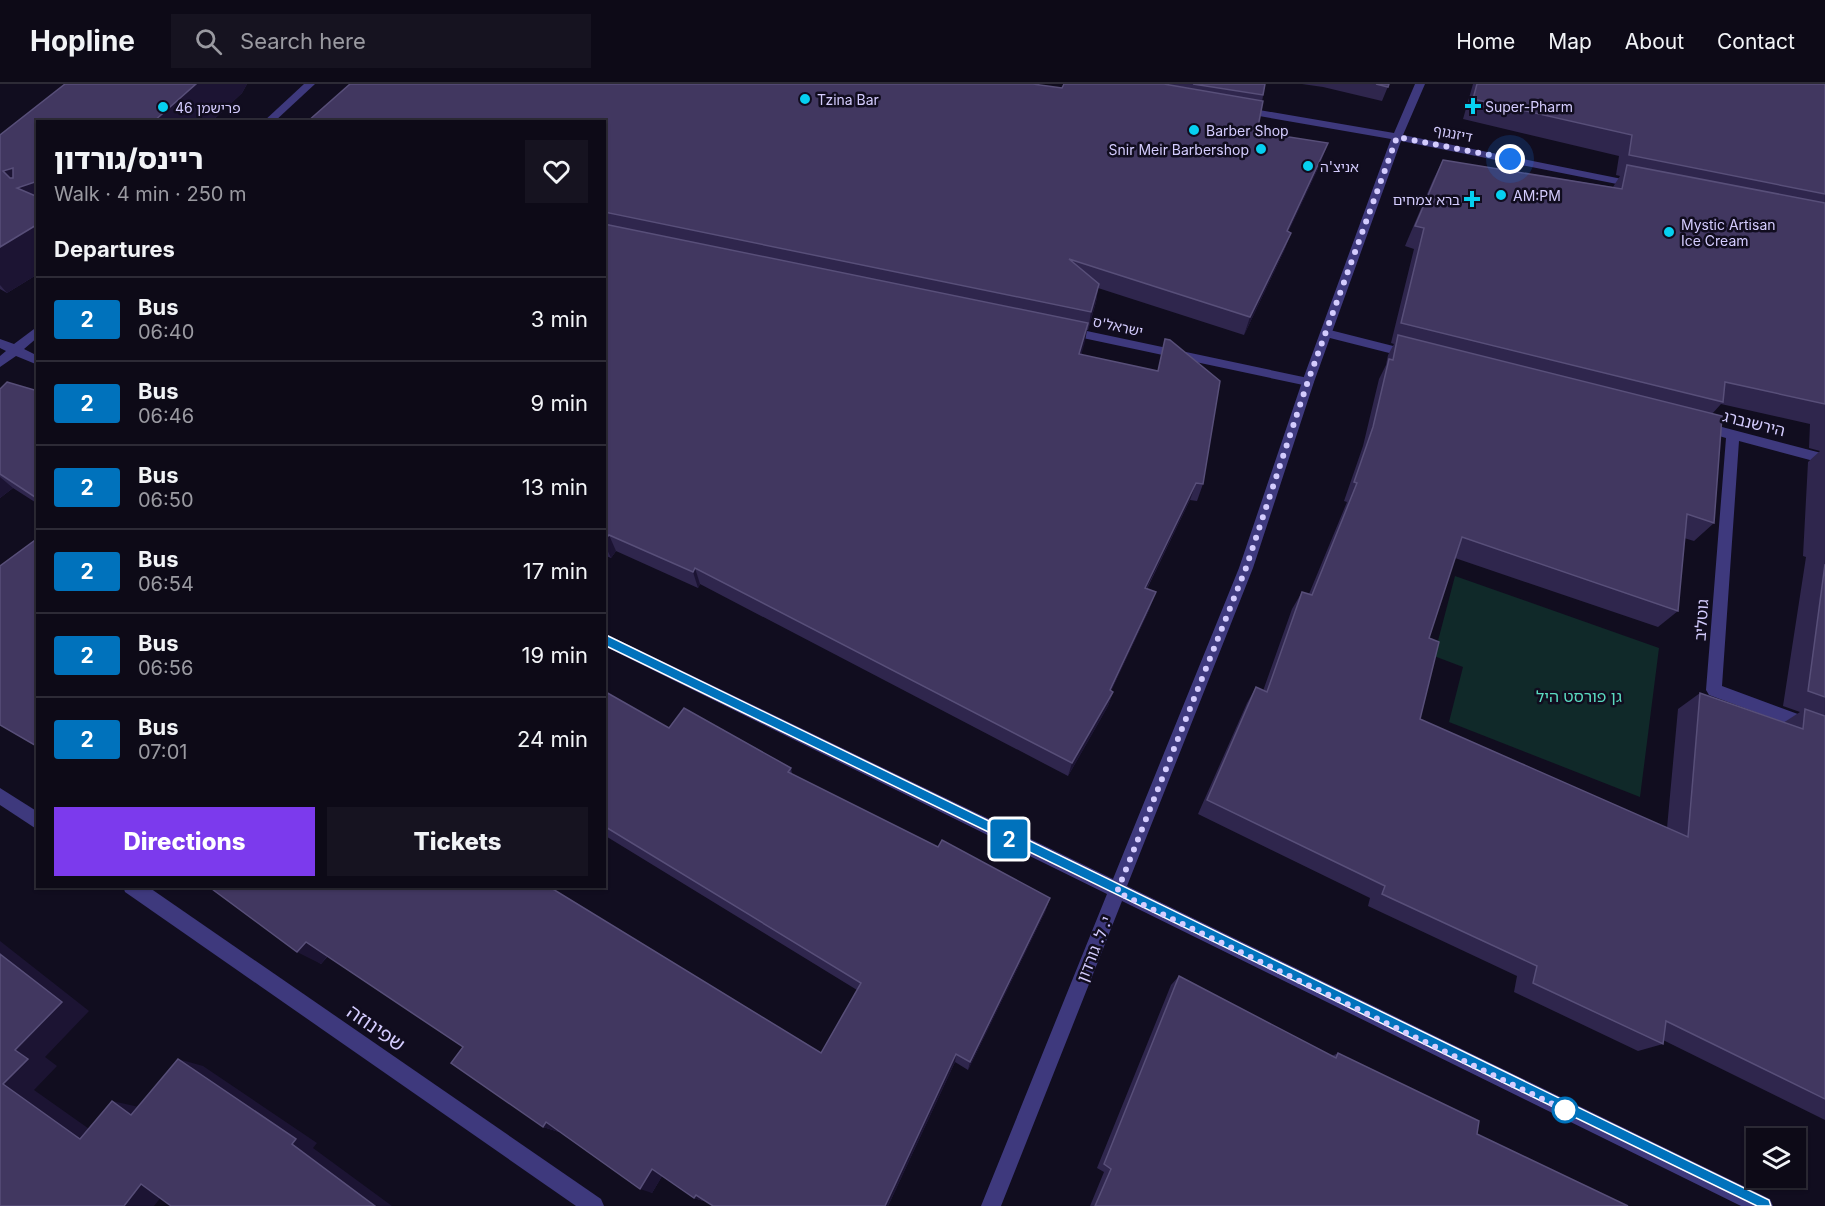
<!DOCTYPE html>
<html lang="en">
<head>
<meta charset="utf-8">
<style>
  :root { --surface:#0d0a17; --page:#161320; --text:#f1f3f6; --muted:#9a9aa1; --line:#2d2b36; --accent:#7c3aed }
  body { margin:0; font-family:Inter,"Noto Sans Hebrew",sans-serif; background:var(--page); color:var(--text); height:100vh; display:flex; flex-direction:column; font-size:22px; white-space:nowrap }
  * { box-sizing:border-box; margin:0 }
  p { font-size:20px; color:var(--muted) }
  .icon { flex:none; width:33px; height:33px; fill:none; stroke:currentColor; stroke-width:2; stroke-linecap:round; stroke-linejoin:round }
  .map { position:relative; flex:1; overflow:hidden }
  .details { position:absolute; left:36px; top:36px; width:570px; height:768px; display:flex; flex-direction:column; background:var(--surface); border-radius:0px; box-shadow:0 2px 4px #0004,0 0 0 2px var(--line) }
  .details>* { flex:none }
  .badge { padding:0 12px; border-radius:4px; font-size:21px; line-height:39px }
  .controls { position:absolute; left:1746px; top:1044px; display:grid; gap:12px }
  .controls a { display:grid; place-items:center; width:60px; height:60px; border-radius:0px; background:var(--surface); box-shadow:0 2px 4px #0004,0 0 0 2px var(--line); font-size:30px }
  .you { position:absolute; width:30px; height:30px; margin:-15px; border:4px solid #fff; border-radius:50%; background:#1a73e8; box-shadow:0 0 0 9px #1a73e833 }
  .map>.badge { position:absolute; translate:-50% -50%; box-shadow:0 0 0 3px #fff }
  h2 { padding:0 18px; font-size:22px; line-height:54px }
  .round { display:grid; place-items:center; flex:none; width:63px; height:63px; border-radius:0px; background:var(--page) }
  .overview { display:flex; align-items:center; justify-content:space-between; height:102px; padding:0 18px }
  h1 { font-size:28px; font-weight:800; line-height:45px }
  .cta { display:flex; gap:12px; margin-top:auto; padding:12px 18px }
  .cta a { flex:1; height:69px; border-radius:0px; background:var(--accent); color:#fff; font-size:24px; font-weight:800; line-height:69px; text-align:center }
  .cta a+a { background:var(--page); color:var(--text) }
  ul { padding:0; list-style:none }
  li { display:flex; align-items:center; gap:18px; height:84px; padding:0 18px; border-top:2px solid var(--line) }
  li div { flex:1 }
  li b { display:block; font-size:22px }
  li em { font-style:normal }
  li .badge { min-width:66px; font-weight:700; text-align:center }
  header { display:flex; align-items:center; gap:36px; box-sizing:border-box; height:84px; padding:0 30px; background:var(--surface); border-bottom:2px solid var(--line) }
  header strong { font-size:28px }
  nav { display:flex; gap:33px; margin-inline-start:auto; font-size:21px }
  .search { width:420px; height:54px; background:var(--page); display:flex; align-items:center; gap:15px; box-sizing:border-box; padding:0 21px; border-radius:0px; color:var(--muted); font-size:22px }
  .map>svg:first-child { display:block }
  .green { fill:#102929 }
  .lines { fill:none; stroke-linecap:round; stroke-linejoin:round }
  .minor { fill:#3e397d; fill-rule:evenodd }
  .tertiary { fill:#3e397d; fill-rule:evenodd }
  .wall { fill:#2f264d; fill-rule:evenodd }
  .shaded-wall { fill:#1c1433 }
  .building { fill:#413760; stroke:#584f79; stroke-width:1.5; fill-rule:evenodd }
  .line { fill:#0072bc; stroke:#fff; stroke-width:1.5 }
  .walk { stroke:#d4ccfe; stroke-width:6; stroke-dasharray:0 10.8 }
  .poi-dot { fill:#06d0f0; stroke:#110d1f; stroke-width:2 }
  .stop-dot { fill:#fff; stroke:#0072bc; stroke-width:3 }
  .labels { text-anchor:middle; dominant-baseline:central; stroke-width:5; stroke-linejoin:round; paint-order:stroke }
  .far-poi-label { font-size:14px; fill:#d4ccfe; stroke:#110d1f; text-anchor:start }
  .far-street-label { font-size:14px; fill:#d4ccfe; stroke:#110d1f }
  .street-label { font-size:16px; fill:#d4ccfe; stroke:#110d1f }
  .park-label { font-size:16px; fill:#5adbc0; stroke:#110d1f }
  .near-street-label { font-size:20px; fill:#d4ccfe; stroke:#110d1f }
</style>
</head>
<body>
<header>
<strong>Hopline</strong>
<div class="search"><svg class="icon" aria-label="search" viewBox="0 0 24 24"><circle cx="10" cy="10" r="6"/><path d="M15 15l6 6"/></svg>Search here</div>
<nav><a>Home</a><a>Map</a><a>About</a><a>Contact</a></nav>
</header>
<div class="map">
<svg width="1825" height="1122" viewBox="0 0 1825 1122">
  <rect width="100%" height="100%" fill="#110d1f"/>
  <path class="green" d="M1455 492 1659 564 1640 713 1449 638 1463 583 1434 572Z"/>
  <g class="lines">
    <g class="minor">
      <path d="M1068 243 1308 294 1314 298 1308 302 1064 250 1062 247Z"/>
      <path d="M1326 245 1409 266 1415 270 1409 274 1322 252 1320 249Z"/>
      <path d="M1703 338 1825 370V380L1739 357 1722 602 1825 640V654L1709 611 1706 606 1726 354 1698 346 1697 343 1698 340Z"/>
      <path d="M0 704 38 728V746L0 721Z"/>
      <path d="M123 802H147L601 1115 604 1122H576L125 808Z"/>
    </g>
    <g class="tertiary">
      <path d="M304 0H315L274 38H263Z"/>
      <path d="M1415 0H1425L1403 51 1637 98 1642 101 1637 104 1401 57 1314 298 1253 484 1127 802 1770 1115 1773 1122H1741L1122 817 1001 1122H981L1107 810 604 562V549L1113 795 1239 484 1302 298 1391 55 1242 29 1237 26 1242 23 1394 49Z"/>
      <path d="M38 242V253L24 265 38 272V281L16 272 0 283V272L6 267 0 264V255L14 260Z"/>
    </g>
  </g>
  <g class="wall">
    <path d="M65 0H247L242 9 211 38H38V190L7 209 0 205V51Z"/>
    <path d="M1064 0H1265L1257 48 1321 78 1288 148 1291 149 1284 167 1244 251 1098 204 1096 218 1088 246H1087L1081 271 1158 287 1165 255 1203 400 1197 417 1190 416 1147 505 1150 524 1111 607 1113 608 1108 622 1068 692 700 500 698 504 616 467 611 474 604 471V38L1062 4Z"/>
    <path d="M1302 0H1389L1382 17 1323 3Z"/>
    <path d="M1473 0H1825V1036L1663 956V960L1638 967 1514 908 1517 892 1368 822 1370 814 1198 730 1247 619 1256 603 1263 607 1292 525 1302 508 1309 510 1347 418 1344 417 1363 362 1379 295 1386 281 1388 271 1394 260 1391 259 1414 165 1405 162 1433 96 1443 76 1613 103 1620 92 1616 91 1619 72 1463 35ZM1721 320 1810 340 1809 364 1820 367 1808 378 1803 472 1806 473 1783 622 1800 628 1783 639 1700 609 1678 625 1667 744 1420 635 1429 554 1455 474 1658 543 1678 527 1684 454 1694 457 1714 439 1712 330Z"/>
    <path d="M0 305 38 307V420L13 404 0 414Z"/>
    <path d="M604 607 669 644 791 684 792 690 938 763 1050 814 1045 828 968 986 955 978 888 1122H713L704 1116 703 1117 694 1114 662 1092 652 1109 559 1047V1048L543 1043 463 963 328 872 321 880 214 807 821 969 857 906 604 751Z"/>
    <path d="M1179 892 1332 972 1338 969 1477 1050 1628 1122H1090L1104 1088 1097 1084 1171 901Z"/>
  </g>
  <g class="shaded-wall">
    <path d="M196 0H247L242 9 211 38H153Z"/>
    <path d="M1328 59 1321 78 1280 166 1287 147Z"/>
    <path d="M13 84 38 97V128L3 87Z"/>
    <path d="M38 140V190L7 209 0 201V163Z"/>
    <path d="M1291 149 1284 167 1244 251 1250 233Z"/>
    <path d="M1099 200 1096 218 1088 246 1091 228Z"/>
    <path d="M1088 239 1085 258 1076 289 1079 270Z"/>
    <path d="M0 393 13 404 0 414Z"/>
    <path d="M1196 399 1190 416 1139 520 1145 504Z"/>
    <path d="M609 451 616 467 611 474 604 459V456Z"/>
    <path d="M695 484 700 500 698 504 693 488Z"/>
    <path d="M1156 508 1150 524 1105 620 1110 606Z"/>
    <path d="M1113 608 1108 622 1068 692 1072 679Z"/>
    <path d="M1050 814 1045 828 968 986 970 978Z"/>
    <path d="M0 857 89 927 45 973 57 982 34 1006 109 1059 80 1055 3 1000 15 966 0 870Z"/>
    <path d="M306 858 329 870 321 880 297 868Z"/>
    <path d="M956 970 955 978 888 1122H885Z"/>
    <path d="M178 975 203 982 317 1059 313 1064 392 1122H375Z"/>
    <path d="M112 1017 139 1023 131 1031Z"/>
    <path d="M546 1038 562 1044 559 1048 543 1043Z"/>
    <path d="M652 1085 664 1089 652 1109 640 1105Z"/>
    <path d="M141 1100 169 1103 154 1122H124Z"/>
    <path d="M696 1111 705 1114 703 1117 694 1114Z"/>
  </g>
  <g class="building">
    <path d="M65 0H196L153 38H38V97L17 104 38 113V140L0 163V51ZM13 84V94H10L3 87Z"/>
    <path d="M350 0H1033L1062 4 1064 0H1164L1263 17 1257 48 1328 59 1287 147 1291 149 1250 233 1069 175 1099 200 1091 228 604 128V38H307Z"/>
    <path d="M1193 0H1265L1263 11Z"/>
    <path d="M1376 0H1389L1388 3Z"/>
    <path d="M1477 0H1825V110L1629 71 1632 51 1473 15Z"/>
    <path d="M1443 76 1622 105 1627 81 1825 119V320L1725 298 1723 318 1401 239 1424 144 1415 142Z"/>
    <path d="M604 140 1088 239 1079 270 1158 287 1165 255 1170 256 1220 297 1203 400 1196 399 1145 504 1156 508 1110 606 1113 608 1072 679 695 484 693 488 609 451 604 456Z"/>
    <path d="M1398 251 1722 332 1714 439 1687 430 1678 527 1462 453 1429 554 1439 558 1420 635 1688 753 1700 609 1803 645 1805 625 1825 632V1015L1666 937 1663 960 1533 899 1537 882 1382 810 1385 802 1207 716 1256 603 1267 608 1302 508 1312 511 1357 399 1354 398 1373 343 1389 275 1393 276Z"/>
    <path d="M7 298 38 307V415L0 390V305Z"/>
    <path d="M38 454V663L0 641V482Z"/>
    <path d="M1825 480V613L1808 607Z"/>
    <path d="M604 607 669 644 684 624 791 684 788 688 938 763 942 756 1050 814 970 978 956 970 885 1122H713L696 1111 694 1114 652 1085 640 1105 546 1038 543 1043 451 979 463 963 306 858 297 868 208 802H548L821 969 861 899 604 742Z"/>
    <path d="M0 870 62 918 15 966 28 975 3 1000 80 1055 112 1017 131 1031 178 975 296 1055 292 1060 375 1122H171L141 1100 124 1122H0Z"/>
    <path d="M1179 892 1336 974 1338 969 1479 1037 1477 1050 1628 1122H1095L1111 1085 1104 1080Z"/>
  </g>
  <path class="line" d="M604 550 1769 1116 1771 1122H1757L600 559 599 555Z"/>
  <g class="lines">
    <path class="walk" d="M1510 75 1397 53 1308 297 1246 484 1117 808 1569 1028 1565 1026"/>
  </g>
  <g class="poi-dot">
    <circle cx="805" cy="15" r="6"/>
    <path d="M1470 13h6v6h6v6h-6v6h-6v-6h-6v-6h6z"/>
    <circle cx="163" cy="23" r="6"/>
    <circle cx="1194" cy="46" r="6"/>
    <circle cx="1261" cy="65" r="6"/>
    <circle cx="1308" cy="82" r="6"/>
    <circle cx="1501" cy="111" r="6"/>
    <path d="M1469 106h6v6h6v6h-6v6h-6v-6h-6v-6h6z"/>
    <circle cx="1669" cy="148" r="6"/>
  </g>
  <circle class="stop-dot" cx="1565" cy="1026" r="12"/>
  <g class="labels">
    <g class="far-poi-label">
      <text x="817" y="15">Tzina Bar</text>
      <text x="1485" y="22">Super-Pharm</text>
      <text x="175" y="23">פרישמן 46</text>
      <text x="1206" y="46">Barber Shop</text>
      <text x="1249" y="65" text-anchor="end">Snir Meir Barbershop</text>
      <text x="1320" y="82">אניצ'ה</text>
      <text x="1513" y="111">AM:PM</text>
      <text x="1460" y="115" text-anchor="end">ברא צמחים</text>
      <text x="1681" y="140">Mystic Artisan<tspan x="1681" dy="16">Ice Cream</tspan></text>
    </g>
    <g class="far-street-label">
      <text transform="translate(1453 49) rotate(11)">דיזנגוף</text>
      <text transform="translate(1118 242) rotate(12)">ישראל'ס</text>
    </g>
    <g class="street-label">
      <text transform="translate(1754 339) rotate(14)">הירשנברג</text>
      <text transform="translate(1701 536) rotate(-86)">גוטליב</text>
      <text transform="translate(1094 865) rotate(-68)">י. ל. גורדון</text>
    </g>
    <g class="park-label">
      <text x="1579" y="612">גן פורסט היל</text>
    </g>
    <g class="near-street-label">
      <text transform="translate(376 944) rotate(35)">שפינוזה</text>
    </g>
  </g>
</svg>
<div class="controls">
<a><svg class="icon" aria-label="layers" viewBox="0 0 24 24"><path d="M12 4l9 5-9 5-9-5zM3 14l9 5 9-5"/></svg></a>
</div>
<div class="you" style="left:1510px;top:75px"></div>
<b class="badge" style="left:1009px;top:755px;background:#0072bc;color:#fff">2</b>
<section class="details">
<div class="overview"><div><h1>ריינס/גורדון</h1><p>Walk · 4 min · 250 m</p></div><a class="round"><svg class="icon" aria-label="heart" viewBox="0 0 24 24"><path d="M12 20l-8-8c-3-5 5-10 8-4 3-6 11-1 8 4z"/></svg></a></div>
<h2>Departures</h2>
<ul>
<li><span class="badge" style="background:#0072bc;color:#fff">2</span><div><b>Bus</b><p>06:40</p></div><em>3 min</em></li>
<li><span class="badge" style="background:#0072bc;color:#fff">2</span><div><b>Bus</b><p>06:46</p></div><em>9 min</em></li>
<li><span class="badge" style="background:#0072bc;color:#fff">2</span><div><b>Bus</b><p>06:50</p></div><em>13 min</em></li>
<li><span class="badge" style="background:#0072bc;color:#fff">2</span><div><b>Bus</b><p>06:54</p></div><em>17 min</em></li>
<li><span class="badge" style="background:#0072bc;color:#fff">2</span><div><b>Bus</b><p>06:56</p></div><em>19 min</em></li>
<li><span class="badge" style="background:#0072bc;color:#fff">2</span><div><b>Bus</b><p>07:01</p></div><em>24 min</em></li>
</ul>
<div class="cta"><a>Directions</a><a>Tickets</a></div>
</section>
</div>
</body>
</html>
